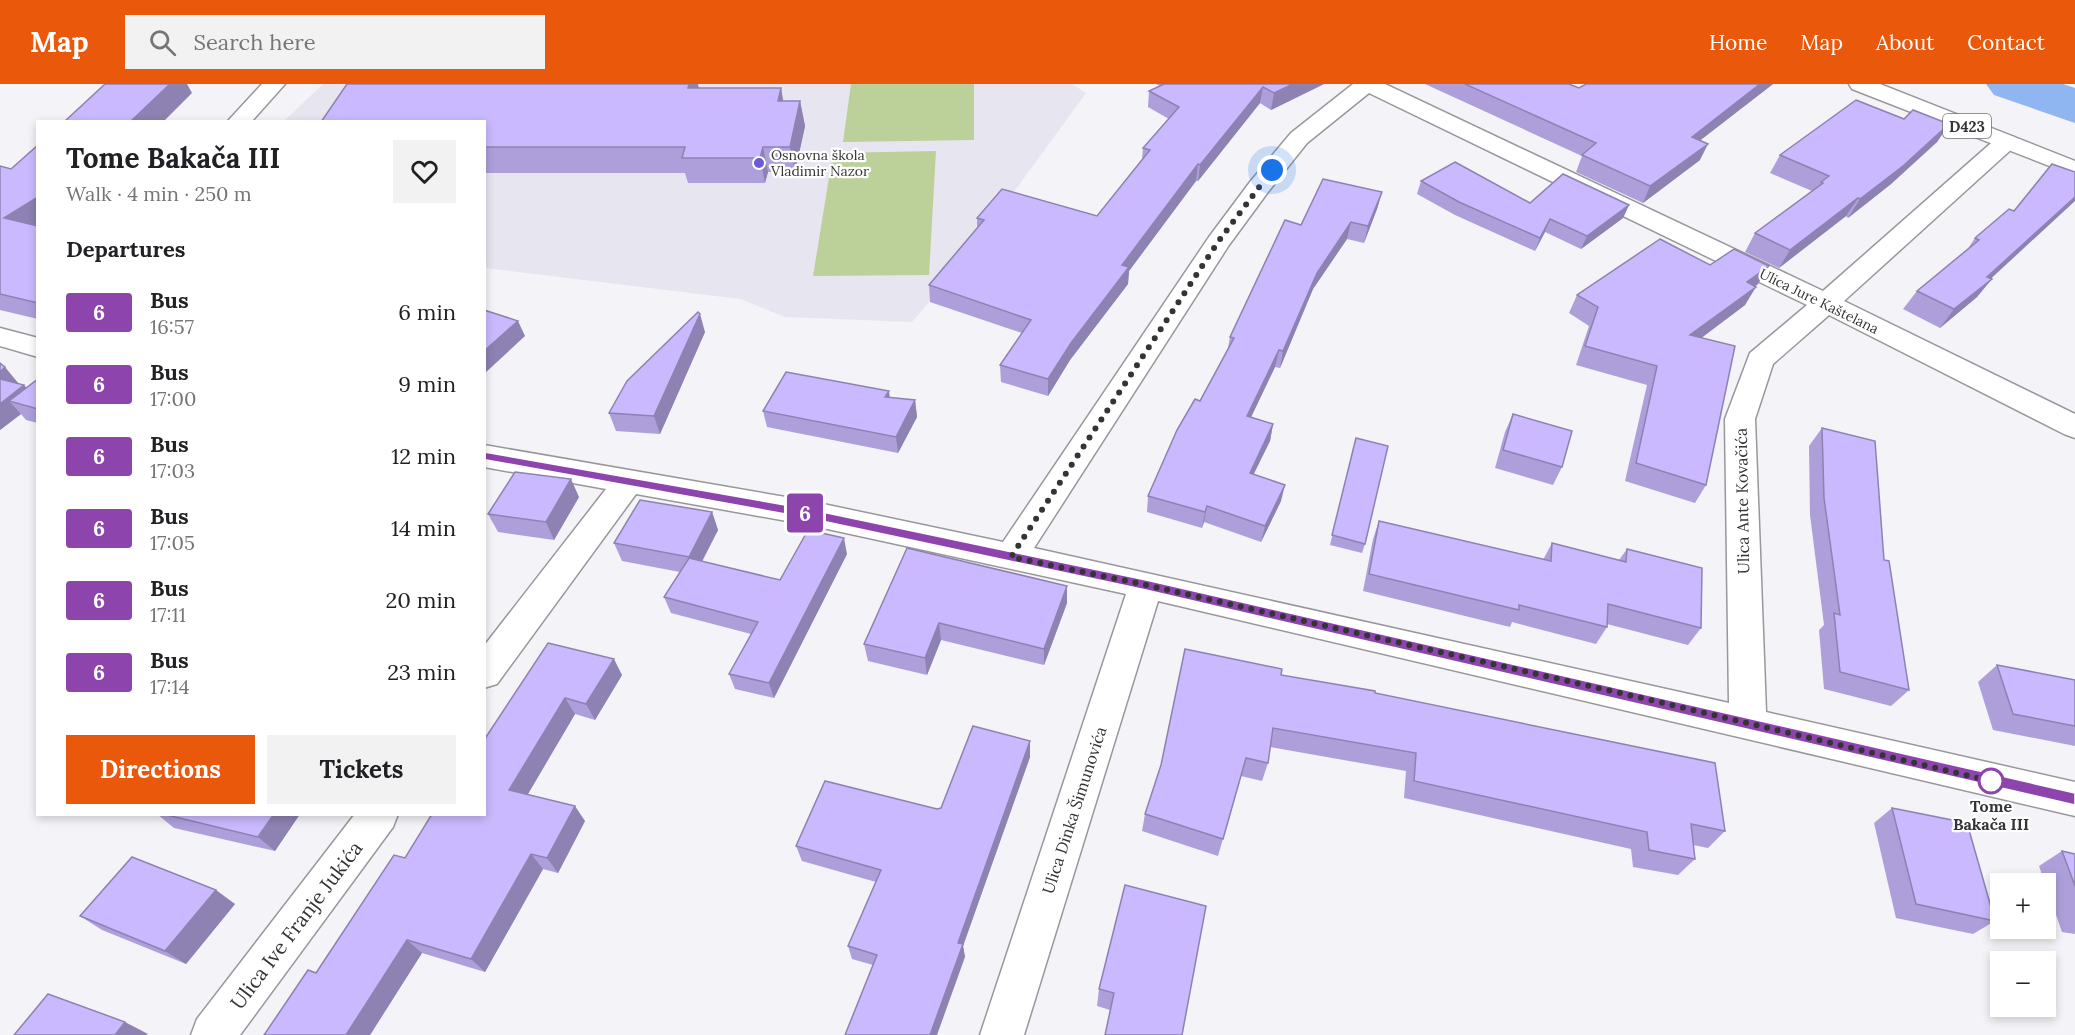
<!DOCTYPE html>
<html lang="en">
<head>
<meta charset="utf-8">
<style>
  :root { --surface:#fff; --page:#f2f2f2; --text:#202124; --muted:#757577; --accent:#ea580c }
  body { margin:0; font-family:Lora,serif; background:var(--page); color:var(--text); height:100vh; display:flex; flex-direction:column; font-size:22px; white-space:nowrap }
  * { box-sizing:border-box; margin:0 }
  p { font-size:20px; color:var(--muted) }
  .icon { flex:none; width:33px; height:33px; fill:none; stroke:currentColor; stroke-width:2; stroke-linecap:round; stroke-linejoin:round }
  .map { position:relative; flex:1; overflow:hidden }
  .drawer { position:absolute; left:36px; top:36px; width:450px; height:696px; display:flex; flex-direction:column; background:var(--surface); border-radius:0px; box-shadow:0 3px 9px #0003 }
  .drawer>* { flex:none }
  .badge { padding:0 12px; border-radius:4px; font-size:21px; line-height:39px }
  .tools { position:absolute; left:1990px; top:789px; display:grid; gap:12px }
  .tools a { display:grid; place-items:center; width:66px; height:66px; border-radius:0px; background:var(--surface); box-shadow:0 3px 9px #0003; font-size:30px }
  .you { position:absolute; width:30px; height:30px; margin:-15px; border:4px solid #fff; border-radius:50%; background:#1a73e8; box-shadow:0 0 0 9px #1a73e833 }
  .map>.badge { position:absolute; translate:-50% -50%; box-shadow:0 0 0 3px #fff }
  h2 { padding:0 30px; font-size:22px; line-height:54px }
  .round { display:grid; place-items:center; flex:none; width:63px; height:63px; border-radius:0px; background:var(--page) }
  .headline { display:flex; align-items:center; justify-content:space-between; height:102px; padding:0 30px }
  h1 { font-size:28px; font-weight:700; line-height:45px }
  .cta { display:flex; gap:12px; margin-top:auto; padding:12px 30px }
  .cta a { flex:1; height:69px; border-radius:0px; background:var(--accent); color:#fff; font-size:24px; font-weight:700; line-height:69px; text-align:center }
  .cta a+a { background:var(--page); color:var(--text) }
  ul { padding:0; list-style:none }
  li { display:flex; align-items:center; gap:18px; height:72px; padding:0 30px }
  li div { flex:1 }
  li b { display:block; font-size:22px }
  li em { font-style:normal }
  li .badge { min-width:66px; font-weight:700; text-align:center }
  header { display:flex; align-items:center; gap:36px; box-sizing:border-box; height:84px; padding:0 30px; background:var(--accent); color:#fff }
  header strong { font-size:28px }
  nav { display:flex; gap:33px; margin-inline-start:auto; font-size:21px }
  .search { width:420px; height:54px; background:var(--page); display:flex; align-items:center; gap:15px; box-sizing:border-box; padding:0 21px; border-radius:0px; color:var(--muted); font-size:22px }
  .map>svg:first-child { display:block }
  .built { fill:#e7e5f0 }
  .green { fill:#bbd199 }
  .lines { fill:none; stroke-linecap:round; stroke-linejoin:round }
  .river { fill:#90b6f2; fill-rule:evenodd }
  .minor-casing { stroke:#98979b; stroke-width:3 }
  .primary-casing { stroke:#98979b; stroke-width:3 }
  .minor { fill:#fff; fill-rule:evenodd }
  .primary { fill:#fff; fill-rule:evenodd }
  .wall { fill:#ae9fda }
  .shaded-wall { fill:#8d82b2 }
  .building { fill:#cab9fe; stroke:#8d82b2; stroke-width:1.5 }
  .line { fill:#8e44ad; stroke:#fff; stroke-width:1.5 }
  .walk { stroke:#343436; stroke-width:6; stroke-dasharray:0 10.8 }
  .poi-dot { fill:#6c59d3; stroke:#fff; stroke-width:2 }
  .stop-dot { fill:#fff; stroke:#8e44ad; stroke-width:3 }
  .labels { text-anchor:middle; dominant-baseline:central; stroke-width:4.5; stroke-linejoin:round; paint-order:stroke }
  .far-poi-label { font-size:14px; fill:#343436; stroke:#fff; text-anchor:start }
  .far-street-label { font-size:14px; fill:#343436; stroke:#fff }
  .shield { fill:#fff; stroke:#717172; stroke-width:1.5 }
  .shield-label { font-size:15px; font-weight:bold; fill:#343436 }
  .street-label { font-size:16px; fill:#343436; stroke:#fff }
  .stop-label { font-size:16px; font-weight:bold; fill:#343436; stroke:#fff }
  .near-street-label { font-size:20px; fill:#343436; stroke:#fff }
</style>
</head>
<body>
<header>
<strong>Map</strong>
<div class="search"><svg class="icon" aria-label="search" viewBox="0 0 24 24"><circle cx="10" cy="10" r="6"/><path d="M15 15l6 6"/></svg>Search here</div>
<nav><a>Home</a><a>Map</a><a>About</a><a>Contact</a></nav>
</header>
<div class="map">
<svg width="2075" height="951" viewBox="0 0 2075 951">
  <rect width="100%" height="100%" fill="#f4f3f7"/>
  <path class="built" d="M323 0H1072L1086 9 957 186 912 238 785 233 740 215 485 184 484 38H283Z"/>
  <g class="green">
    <path d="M851 0H974V56L843 58Z"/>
    <path d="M936 67 929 191 813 192 833 69Z"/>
  </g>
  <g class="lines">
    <path class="river" d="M1986 0H2063L2075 4V39L1994 11Z"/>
    <defs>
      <g id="minor">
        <path d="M262 0H285L251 38H227Z"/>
        <path d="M1353 0H1385L1823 207 1998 53 2006 51 2014 53 2018 58 2014 63 1844 217 2075 330V354L2064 350 1829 231 1773 280 1755 335 1766 628 2075 698V732L1158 517 1024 951H980L1126 510 809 441 636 410 497 600 484 604V562L606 405 484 383V361L809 417 1003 458 1209 153 1250 98 1291 49ZM1369 9 1807 221 1750 269 1725 335 1729 619 1034 464 1229 161 1268 108 1307 59Z"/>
        <path d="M0 244 38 254V273L0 262Z"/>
        <path d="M355 730H398L393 743 240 951H191L197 935Z"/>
      </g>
      <path id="primary" d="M1849 0H1880L2075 77V92L1852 5Z"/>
    </defs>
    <use href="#minor" class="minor-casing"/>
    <use href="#primary" class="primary-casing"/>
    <use href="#minor" class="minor"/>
    <use href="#primary" class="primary"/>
  </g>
  <g class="wall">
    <path d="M1156 0H1324L1271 26 1260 19 1198 97H1196L1129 187 1128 200 1070 276 1048 312 1001 298 1000 281 1022 249 930 218 929 201 977 144V134L1097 132 1142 75 1143 64 1169 35 1148 23 1149 7 1160 2Z"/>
    <path d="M1425 0H1569L1579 4 1773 0 1700 56V76L1643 119 1576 88 1582 72Z"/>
    <path d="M699 4H781L783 17H800L805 42 795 88H768L765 99H688L685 89H484V38Z"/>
    <path d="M1904 35 1949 40 1937 58 1891 100 1848 134 1846 132 1779 184 1745 168 1755 149 1812 107 1770 89 1780 71Z"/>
    <path d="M38 61V235L0 226V82L11 85Z"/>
    <path d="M1421 97 1530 119 1629 121 1623 134 1581 165 1545 148 1535 167 1455 131 1417 110Z"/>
    <path d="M1382 108 1377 125 1364 159 1347 155 1313 205 1280 284 1275 283 1251 333 1273 340 1270 357 1253 390 1281 417 1261 458 1204 438 1202 444 1147 428 1148 412 1228 264 1230 253 1301 141Z"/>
    <path d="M2009 125 1991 194 1977 213 1940 244 1903 225 1917 207 1967 166 1975 154Z"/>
    <path d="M1710 181 1758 200 1755 202 1745 221 1701 254 1706 401 1695 419 1625 397 1647 301 1576 281 1589 242 1569 229 1577 211Z"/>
    <path d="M705 248 660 350 616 347 609 329Z"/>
    <path d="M0 279 18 299 27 304 38 295V339L26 336 21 330 0 346Z"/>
    <path d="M915 316 917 333 898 369 767 343 763 327Z"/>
    <path d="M1513 330 1562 383 1553 401 1495 384 1505 348Z"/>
    <path d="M1822 344 1884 476 1909 606 1891 622 1824 605 1819 546 1824 541 1810 431 1809 362Z"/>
    <path d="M1356 354 1365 460 1362 469 1330 461Z"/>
    <path d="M579 413 554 456 498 448 488 430Z"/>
    <path d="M712 428 718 446 702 478 780 496 847 470 774 614 735 605 729 590 751 550 671 529 664 513 680 488 622 477 614 459Z"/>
    <path d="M1379 437 1543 476 1552 459 1619 476 1627 465 1701 544 1688 561 1607 540V543L1596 560 1512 538 1510 543 1363 507 1373 455Z"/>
    <path d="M1067 502V519L1044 581 941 556 927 591 868 577 864 560Z"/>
    <path d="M548 559 622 591 595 636 575 630 527 711 585 737 558 789 543 785 485 888 422 869 370 951H264L316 889 405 774 484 730Z"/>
    <path d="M1997 581 2075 596V662L1993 646 1978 598Z"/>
    <path d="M1281 591 1375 609 1725 747 1708 764 1693 761 1695 775 1678 791 1633 783 1631 765 1404 714 1406 687 1270 663 1268 679 1262 697 1241 692 1218 772 1142 747 1145 730Z"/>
    <path d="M1030 673 963 862 965 873 873 881 852 875 848 862 876 798 802 777 796 762 941 724Z"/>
    <path d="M1892 724 1995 837 1973 850 1896 834 1874 739Z"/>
    <path d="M157 730H300L275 767 174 744Z"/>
    <path d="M2062 767 2075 770V850L2062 848 2039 782Z"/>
    <path d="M235 820 186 880 102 846 80 832Z"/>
    <path d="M1206 822 1110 926 1097 922 1099 905Z"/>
  </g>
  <g class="shaded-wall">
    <path d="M170 0H187L192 9 163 38H130Z"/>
    <path d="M689 0H698L700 10 688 4Z"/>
    <path d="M1293 0H1324L1271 26 1274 9Z"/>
    <path d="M1760 0H1773L1684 69 1692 53Z"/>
    <path d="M1263 3 1260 19 1198 97 1200 81Z"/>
    <path d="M781 4 785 28 778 17Z"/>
    <path d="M800 17 805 42 795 88 790 63Z"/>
    <path d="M1949 40 1937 58 1891 100 1848 134 1860 115Z"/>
    <path d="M1708 60 1700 76 1643 119 1650 102Z"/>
    <path d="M763 63 768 88 765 99 760 74Z"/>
    <path d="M1198 80 1196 97 1129 187 1128 200 1070 276 1048 312V295L1071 259 1122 181Z"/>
    <path d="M1382 108 1377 125 1364 159 1368 142Z"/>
    <path d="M38 113V143L4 134Z"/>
    <path d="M2075 113V117L1984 201 1992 195 1977 213 1940 244 1954 225 1987 193Z"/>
    <path d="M1858 114 1846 132 1779 184 1790 166Z"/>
    <path d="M1629 121 1623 134 1581 165 1587 152Z"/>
    <path d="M1550 135 1545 148 1535 167 1540 154Z"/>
    <path d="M1351 138 1347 155 1313 205 1280 284 1283 267 1317 189Z"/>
    <path d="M1769 182 1758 200 1737 217 1747 198Z"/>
    <path d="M1756 203 1745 221 1680 270 1690 251Z"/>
    <path d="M700 230 705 248 660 350 654 332Z"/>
    <path d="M518 237 525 252 484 290V267Z"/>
    <path d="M1279 266 1275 283 1244 348 1247 332Z"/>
    <path d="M5 283 18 299 9 309 0 299V288Z"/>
    <path d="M24 301 38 316 9 317 21 330 0 346V320Z"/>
    <path d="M889 307 891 323 885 313Z"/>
    <path d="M915 316 917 333 898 369 896 353Z"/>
    <path d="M1273 340 1270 357 1246 406 1250 389Z"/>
    <path d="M571 395 579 413 554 456 546 438Z"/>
    <path d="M1285 401 1281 417 1261 458 1265 442Z"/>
    <path d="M1207 422 1204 438 1202 444 1205 428Z"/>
    <path d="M712 428 718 446 695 490 689 473Z"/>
    <path d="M844 454 847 470 774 614 769 599Z"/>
    <path d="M1067 502V519L1044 581V565Z"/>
    <path d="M939 539 941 556 927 591 925 574Z"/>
    <path d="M614 575 622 591 595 636 586 620Z"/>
    <path d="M565 614 575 630 521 722 509 706Z"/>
    <path d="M1030 657V673L963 862 965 873 937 951H930L958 859Z"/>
    <path d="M575 722 585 737 558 789 547 774Z"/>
    <path d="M274 730H300L275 767 258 753Z"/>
    <path d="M531 770 543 785 485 888 471 875Z"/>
    <path d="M216 806 235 820 186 880 165 867Z"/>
    <path d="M407 856 422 869 370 951H346Z"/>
    <path d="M125 938 148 950 146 951H115Z"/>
  </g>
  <g class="building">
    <path d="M105 0H170L130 38H64Z"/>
    <path d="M347 0H689L688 4H781L778 17H800L790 63H763L760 74H682L685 63H484V38H321Z"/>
    <path d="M1164 0H1293L1274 9 1263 3 1200 81 1198 80 1122 181 1129 183 1071 259 1048 295 1000 281 1031 236 929 201 984 136 977 134 1002 105 1097 132 1150 66 1143 64 1179 23 1149 7Z"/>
    <path d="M1465 0H1569L1579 4 1586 0H1760L1692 53 1708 60 1650 102 1582 71 1596 59Z"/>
    <path d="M1856 16 1904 35 1913 26 1949 40 1903 82 1860 115 1858 114 1790 166 1755 149 1823 99 1821 98 1829 92 1780 71Z"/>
    <path d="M38 61V113L4 134 38 142V219L0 210V82L11 85Z"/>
    <path d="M1455 78 1530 119 1563 90 1629 121 1587 152 1550 135 1540 154 1459 118 1421 97Z"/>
    <path d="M2052 80 2075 88V113L1987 193 1992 195 1954 225 1917 207 1979 156 1975 154 2009 125 2014 127Z"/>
    <path d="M1323 95 1382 108 1368 142 1351 138 1317 189 1283 267 1279 266 1247 332 1273 340 1250 389 1285 401 1265 442 1207 422 1205 428 1148 412 1177 346 1195 315 1200 317 1234 254 1230 253 1285 136 1301 141Z"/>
    <path d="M1660 155 1710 181 1734 165 1769 182 1747 198 1756 203 1690 251 1735 262 1706 401 1636 379 1657 282 1585 262 1598 223 1577 211Z"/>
    <path d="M484 226 518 237 484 267Z"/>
    <path d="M698 228 700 230 654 332 609 329 627 297Z"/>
    <path d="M0 279 5 283 0 288Z"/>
    <path d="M786 288 889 307 885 313 915 316 896 353 763 327Z"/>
    <path d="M0 295 24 301 0 320Z"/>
    <path d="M38 295V325L9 317Z"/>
    <path d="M1513 330 1572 347 1562 383 1503 366Z"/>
    <path d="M1822 344 1875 357 1884 476 1889 477 1909 606 1840 588 1834 529 1840 531 1824 414Z"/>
    <path d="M1356 354 1388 362 1365 460 1332 451Z"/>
    <path d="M515 388 571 395 546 438 488 430Z"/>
    <path d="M640 416 712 428 689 473 614 459Z"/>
    <path d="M1379 437 1551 477 1552 459 1626 478 1627 465 1702 484 1701 544 1608 520 1607 543 1519 521V526L1369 490Z"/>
    <path d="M808 446 844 454 769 599 729 590 758 538 664 513 689 474 780 496Z"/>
    <path d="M907 464 1067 502 1044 565 939 539 925 574 864 560Z"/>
    <path d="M548 559 614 575 586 620 565 614 509 706 575 722 547 774 531 770 471 875 407 856 346 951H264L308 886 316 889 394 771 405 774 432 730H484V656Z"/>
    <path d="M1185 565 1282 585 1281 591 1375 607V609L1715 679 1725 747 1691 740 1695 775 1649 766 1647 748 1414 697 1416 669 1273 644 1268 679 1246 674 1223 755 1145 730 1161 681Z"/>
    <path d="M1997 581 2075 596V642L2013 630Z"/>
    <path d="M973 642 1030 657 958 859 963 860 930 951H845L877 871 848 862 881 786 796 762 825 697 937 725 941 724Z"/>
    <path d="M1892 724 1967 739 1995 837 1916 820Z"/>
    <path d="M163 730H274L258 753Z"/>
    <path d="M2062 767 2075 770V802Z"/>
    <path d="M132 773 216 806 165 867 80 832Z"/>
    <path d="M1125 801 1206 822 1182 951H1105L1114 909 1099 905Z"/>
    <path d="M48 910 125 938 115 951H14Z"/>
  </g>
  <path class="line" d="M484 368 808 425 1146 496 2075 709V721L1146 506 808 434 481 375 479 372Z"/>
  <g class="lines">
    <path class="walk" d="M1272 86 1218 158 1011 473 1146 501 1655 617 1991 697"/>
  </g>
  <circle class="poi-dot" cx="759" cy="79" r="6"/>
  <circle class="stop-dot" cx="1991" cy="697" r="12"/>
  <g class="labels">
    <g class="far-poi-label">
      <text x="771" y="71">Osnovna škola<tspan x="771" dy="16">Vladimir Nazor</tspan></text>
    </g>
    <g class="far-street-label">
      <text transform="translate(1819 217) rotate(26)">Ulica Jure Kaštelana</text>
    </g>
    <rect class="shield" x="1943" y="30" width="48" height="24" rx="4.5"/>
    <g class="shield-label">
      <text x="1967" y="42">D423</text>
    </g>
    <g class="street-label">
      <text transform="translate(1742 417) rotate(-91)">Ulica Ante Kovačića</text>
      <text transform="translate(1074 726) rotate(-72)">Ulica Dinka Šimunovića</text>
    </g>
    <g class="stop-label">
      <text x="1991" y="722">Tome<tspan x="1991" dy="18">Bakača III</tspan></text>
    </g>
    <g class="near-street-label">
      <text transform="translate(296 841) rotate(-53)">Ulica Ive Franje Jukića</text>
    </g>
  </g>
</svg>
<div class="tools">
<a>+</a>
<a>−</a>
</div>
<div class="you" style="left:1272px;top:86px"></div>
<b class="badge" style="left:805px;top:429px;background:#8e44ad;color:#fff">6</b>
<section class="drawer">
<div class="headline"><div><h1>Tome Bakača III</h1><p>Walk · 4 min · 250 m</p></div><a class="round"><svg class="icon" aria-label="heart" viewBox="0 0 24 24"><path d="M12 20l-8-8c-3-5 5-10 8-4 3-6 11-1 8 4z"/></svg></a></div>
<h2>Departures</h2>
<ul>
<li><span class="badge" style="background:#8e44ad;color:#fff">6</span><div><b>Bus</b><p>16:57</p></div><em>6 min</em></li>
<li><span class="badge" style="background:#8e44ad;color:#fff">6</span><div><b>Bus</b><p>17:00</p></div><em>9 min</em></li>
<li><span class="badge" style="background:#8e44ad;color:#fff">6</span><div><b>Bus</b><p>17:03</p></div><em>12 min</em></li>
<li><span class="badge" style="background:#8e44ad;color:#fff">6</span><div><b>Bus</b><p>17:05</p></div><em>14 min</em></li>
<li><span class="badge" style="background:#8e44ad;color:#fff">6</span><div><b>Bus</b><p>17:11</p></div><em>20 min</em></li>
<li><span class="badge" style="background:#8e44ad;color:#fff">6</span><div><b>Bus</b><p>17:14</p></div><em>23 min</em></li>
</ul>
<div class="cta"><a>Directions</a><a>Tickets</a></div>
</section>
</div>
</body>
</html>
